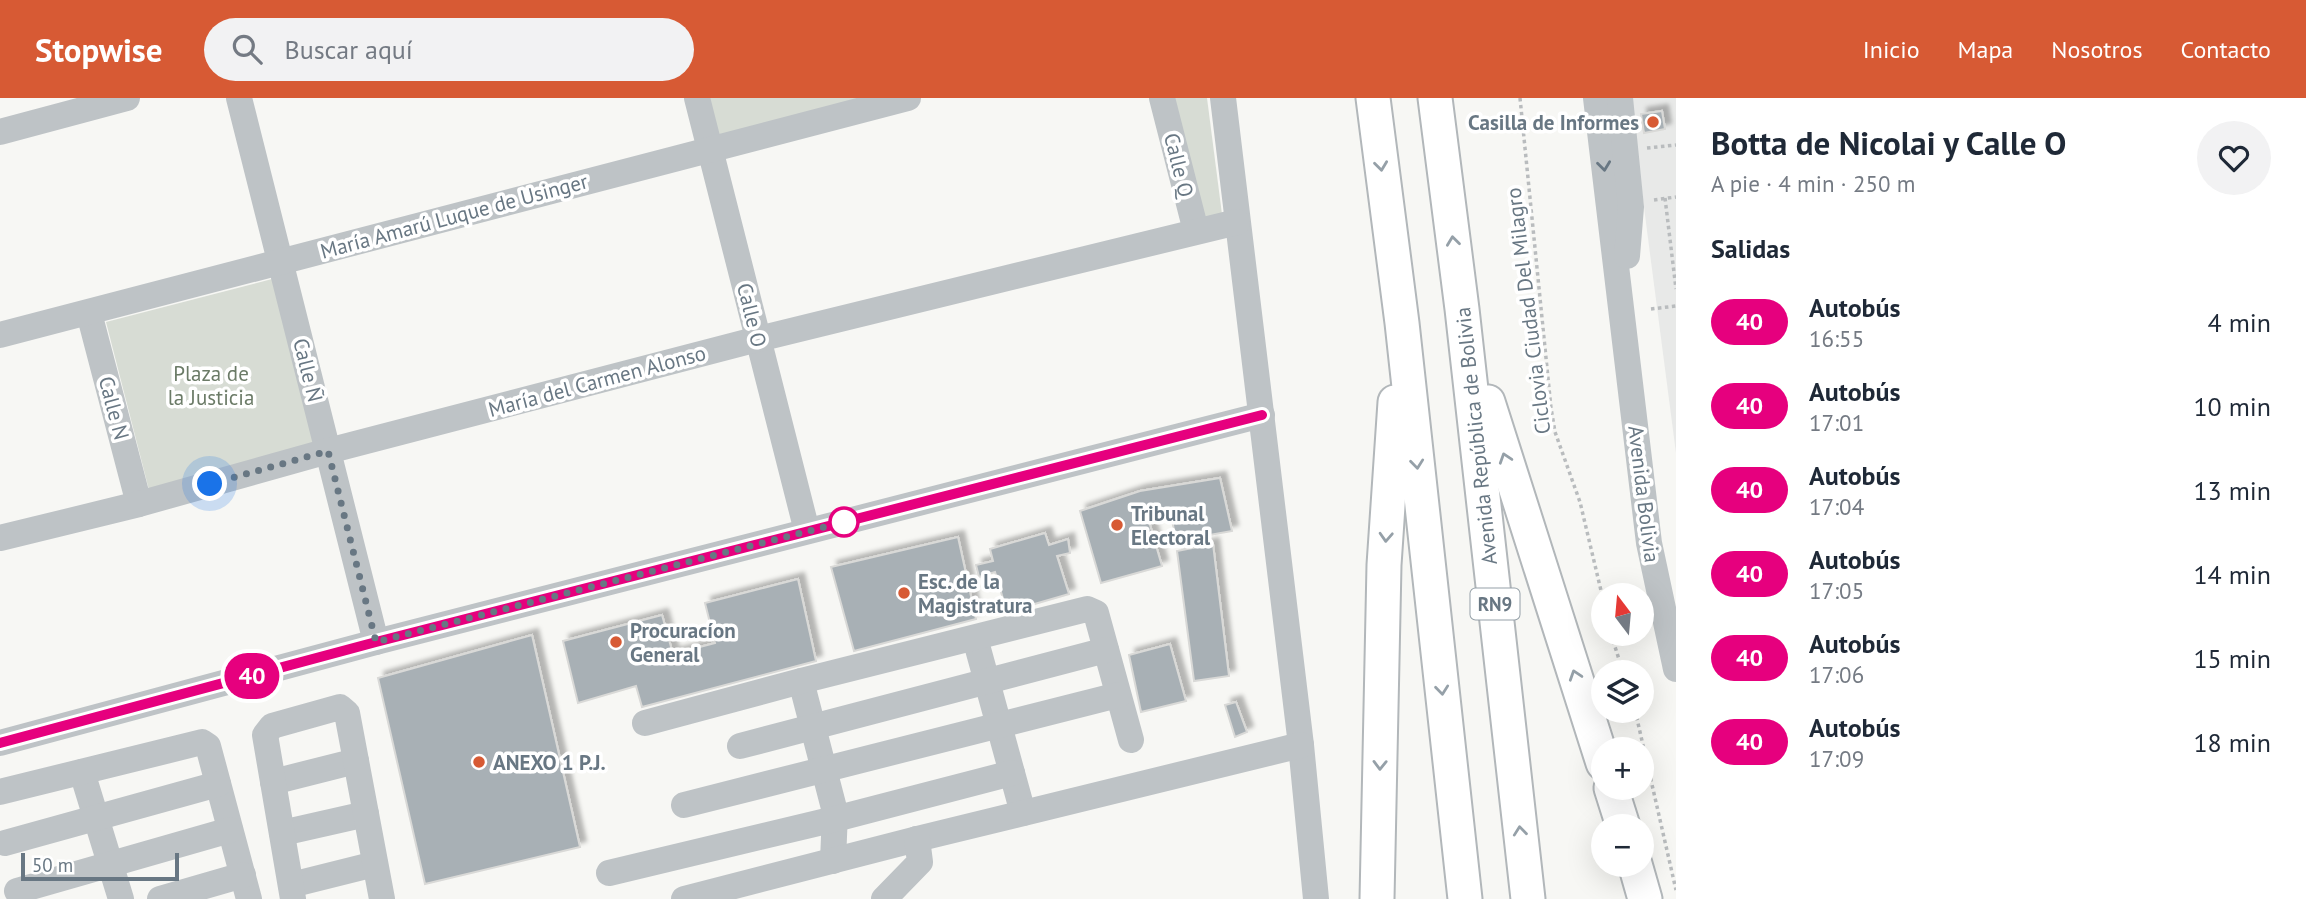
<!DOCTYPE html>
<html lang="es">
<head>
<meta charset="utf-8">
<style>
  :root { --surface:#fff; --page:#f2f2f3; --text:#1f2937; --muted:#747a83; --accent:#d75a34 }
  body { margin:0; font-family:"PT Sans",sans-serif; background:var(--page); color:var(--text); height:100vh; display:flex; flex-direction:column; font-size:26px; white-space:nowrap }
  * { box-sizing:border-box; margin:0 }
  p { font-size:23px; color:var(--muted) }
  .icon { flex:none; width:38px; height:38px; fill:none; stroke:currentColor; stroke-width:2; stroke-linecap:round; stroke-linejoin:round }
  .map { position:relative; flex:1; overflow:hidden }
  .panel { display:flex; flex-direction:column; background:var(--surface); width:630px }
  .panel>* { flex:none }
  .badge { padding:0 14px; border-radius:23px; font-size:24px; line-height:46px }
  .needle { width:46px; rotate:344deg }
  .fabs { position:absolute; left:1591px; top:485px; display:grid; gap:14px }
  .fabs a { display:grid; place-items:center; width:63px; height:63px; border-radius:50%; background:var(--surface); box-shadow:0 7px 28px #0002; font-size:35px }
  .scale { position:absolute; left:21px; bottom:18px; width:158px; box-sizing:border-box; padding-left:7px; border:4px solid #687783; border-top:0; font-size:19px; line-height:24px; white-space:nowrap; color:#687783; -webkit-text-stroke:5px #fff; paint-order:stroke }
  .you { position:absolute; width:35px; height:35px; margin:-18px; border:5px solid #fff; border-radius:50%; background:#1a73e8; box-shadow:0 0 0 10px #1a73e833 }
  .map>.badge { position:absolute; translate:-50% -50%; box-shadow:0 0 0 4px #fff }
  h2 { padding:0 35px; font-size:26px; line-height:63px }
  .round { display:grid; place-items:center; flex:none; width:74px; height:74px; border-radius:37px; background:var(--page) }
  .head { display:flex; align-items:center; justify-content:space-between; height:119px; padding:0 35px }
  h1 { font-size:33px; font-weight:700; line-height:52px }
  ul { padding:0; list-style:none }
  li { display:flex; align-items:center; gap:21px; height:84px; padding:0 35px }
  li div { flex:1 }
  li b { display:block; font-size:26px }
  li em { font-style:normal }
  li .badge { min-width:77px; font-weight:700; text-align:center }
  header { display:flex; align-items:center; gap:42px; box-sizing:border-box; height:98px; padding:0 35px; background:var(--accent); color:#fff }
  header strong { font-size:33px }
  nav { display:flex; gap:38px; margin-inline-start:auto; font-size:24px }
  .search { width:490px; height:63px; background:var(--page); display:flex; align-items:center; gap:18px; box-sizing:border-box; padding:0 24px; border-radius:38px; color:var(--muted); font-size:26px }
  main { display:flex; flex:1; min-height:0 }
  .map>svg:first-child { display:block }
  .built { fill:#e8e9e8 }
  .green { fill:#d7dcd4 }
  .building { fill:#a8b0b5; stroke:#d9d9d7; stroke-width:2; filter:url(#shadow) }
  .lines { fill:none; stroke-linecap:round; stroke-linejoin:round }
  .major-casing { stroke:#b2b7ba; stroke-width:37 }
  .path { stroke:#b9bcbe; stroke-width:3.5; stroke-dasharray:3.5 3.5; stroke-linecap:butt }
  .minor { stroke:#bec3c6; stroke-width:26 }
  .major { stroke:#fff; stroke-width:33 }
  .oneway { stroke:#95a0a8 }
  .oneway2 { stroke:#687783 }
  .line-casing { stroke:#fff; stroke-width:16 }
  .line { stroke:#e6007e; stroke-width:10 }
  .walk { stroke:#687783; stroke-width:7; stroke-dasharray:0 12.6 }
  .poi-dot { fill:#d75a34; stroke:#fff; stroke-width:2.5 }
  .stop-dot { fill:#fff; stroke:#e6007e; stroke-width:3.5 }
  .labels { text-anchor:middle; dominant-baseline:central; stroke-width:7; stroke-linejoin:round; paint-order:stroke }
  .shield { fill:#fff; stroke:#95a0a8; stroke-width:2 }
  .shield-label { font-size:19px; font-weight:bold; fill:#687783 }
  .poi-label { font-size:21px; font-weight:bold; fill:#687783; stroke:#fff; text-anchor:start }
  .street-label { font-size:21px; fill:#687783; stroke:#fff }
  .park-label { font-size:21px; fill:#6b7b67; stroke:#fff }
</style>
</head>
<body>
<header>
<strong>Stopwise</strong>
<div class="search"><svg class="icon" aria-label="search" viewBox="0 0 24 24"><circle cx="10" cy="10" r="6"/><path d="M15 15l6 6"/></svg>Buscar aquí</div>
<nav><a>Inicio</a><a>Mapa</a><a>Nosotros</a><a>Contacto</a></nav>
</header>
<main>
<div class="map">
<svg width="1676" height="801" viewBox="0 0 1676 801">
  <defs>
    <filter id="shadow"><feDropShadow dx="6" dy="-6" stdDeviation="2" flood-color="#0004"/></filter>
  </defs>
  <rect width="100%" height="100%" fill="#f7f7f4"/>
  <path class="built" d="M1630 0H1676V355L1649 148Z"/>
  <g class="green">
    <path d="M707 0H874L718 41Z"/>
    <path d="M1169 0H1207L1223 124 1200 128Z"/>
    <path d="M272 181 317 349 149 392 106 224Z"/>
  </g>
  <g class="building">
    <path d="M1662 13 1665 31 1644 35 1641 16Z"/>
    <path d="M1220 380 1232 433 1176 443 1170 411 1148 420 1162 468 1101 485 1080 413 1140 393Z"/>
    <path d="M1045 435 1049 447 1068 441 1070 455 1057 458 1069 496 1007 514 995 474 979 479 976 467 993 463 990 451Z"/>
    <path d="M958 439 976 521 854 553 831 469Z"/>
    <path d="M1213 446 1229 578 1194 583 1177 453Z"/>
    <path d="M798 481 816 563 642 609 636 588 578 605 563 543 662 517 673 556 715 545 705 505Z"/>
    <path d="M532 537 580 749 425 786 378 580Z"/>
    <path d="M1170 546 1186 603 1141 614 1129 557Z"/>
    <path d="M1236 604 1247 634 1235 639 1225 607Z"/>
  </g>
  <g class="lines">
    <defs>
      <g id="major">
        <path d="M1373 0 1402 225 1465 801"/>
        <path d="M1435 0 1462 211 1528 801"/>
        <path d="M1488 304 1603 665"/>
        <path d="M1611 690 1623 728"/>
        <path d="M1635 766 1645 801"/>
        <path d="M1377 801 1384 467 1395 304"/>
      </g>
    </defs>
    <use href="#major" class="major-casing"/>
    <g class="path">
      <path d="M1520 0 1551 310 1555 334 1580 404 1603 501"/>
      <path d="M1647 50 1676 47"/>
      <path d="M1665 100 1676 191"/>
      <path d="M1654 102 1676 99"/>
      <path d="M1651 211 1676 208"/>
      <path d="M1611 536 1623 574"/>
      <path d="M1635 612 1676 792"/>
    </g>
    <g class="minor">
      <path d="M239 0 376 544"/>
      <path d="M697 0 807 433"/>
      <path d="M1162 0 1196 133"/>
      <path d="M1223 0 1301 647 1316 801"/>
      <path d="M1596 0 1649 445 1676 571"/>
      <path d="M1620 0 1631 109 1627 158"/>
      <path d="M0 34 127 0"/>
      <path d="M89 215 139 406"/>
      <path d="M0 237 908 0"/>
      <path d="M0 440 139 406 328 353 758 241 1237 124"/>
      <path d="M975 540 1023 715"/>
      <path d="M801 583 835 714 833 763"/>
      <path d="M645 625 801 583 1087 511 1096 515 1131 642"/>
      <path d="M0 645 376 544 1262 317"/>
      <path d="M740 648 1106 552"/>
      <path d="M82 674 121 801"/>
      <path d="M273 684 356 663"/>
      <path d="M0 694 202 644 208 648 249 801"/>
      <path d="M684 707 1118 597"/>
      <path d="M282 735 366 716"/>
      <path d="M5 745 218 686"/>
      <path d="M609 775 835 721 1012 675"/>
      <path d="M291 787 375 766"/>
      <path d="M17 793 230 732"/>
      <path d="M160 801 243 777"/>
      <path d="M293 801 265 637 272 628 340 609 347 615 382 801"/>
      <path d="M684 801 917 741 1301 647"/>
      <path d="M884 801 920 764 917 741"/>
    </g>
    <use href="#major" class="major"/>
  </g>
  <defs><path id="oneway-chevron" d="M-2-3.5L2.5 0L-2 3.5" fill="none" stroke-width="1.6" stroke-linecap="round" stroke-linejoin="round" transform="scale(1.75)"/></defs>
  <g class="oneway">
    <use href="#oneway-chevron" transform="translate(1381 68) rotate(83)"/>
    <use href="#oneway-chevron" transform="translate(1453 143) rotate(-97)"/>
    <use href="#oneway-chevron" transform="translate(1505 360) rotate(-108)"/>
    <use href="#oneway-chevron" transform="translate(1417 366) rotate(84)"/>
    <use href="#oneway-chevron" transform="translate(1386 439) rotate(93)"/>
    <use href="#oneway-chevron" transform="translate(1575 577) rotate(-108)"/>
    <use href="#oneway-chevron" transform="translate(1442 592) rotate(84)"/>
    <use href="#oneway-chevron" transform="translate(1380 667) rotate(91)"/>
    <use href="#oneway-chevron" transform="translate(1520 733) rotate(-96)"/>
  </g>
  <use class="oneway2" href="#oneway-chevron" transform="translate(1604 68) rotate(83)"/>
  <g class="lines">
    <defs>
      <path id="line" d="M0 645 376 544 1262 317"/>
    </defs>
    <use href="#line" class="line-casing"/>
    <use href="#line" class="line"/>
    <path class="walk" d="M210 386 328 353 376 544 844 424"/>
  </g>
  <g class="poi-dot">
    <circle cx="1653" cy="24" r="7"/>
    <circle cx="1117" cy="427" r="7"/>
    <circle cx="904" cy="495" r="7"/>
    <circle cx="616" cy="544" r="7"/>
    <circle cx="479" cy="664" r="7"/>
  </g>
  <circle class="stop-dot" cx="844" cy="424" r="14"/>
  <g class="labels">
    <rect class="shield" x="1470.5" y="490.5" width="49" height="31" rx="5"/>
    <g class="shield-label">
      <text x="1495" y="506">RN9</text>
    </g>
    <g class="poi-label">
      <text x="1639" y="24" text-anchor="end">Casilla de Informes</text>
      <text x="1131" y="415">Tribunal<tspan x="1131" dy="24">Electoral</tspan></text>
      <text x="918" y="483">Esc. de la<tspan x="918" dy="24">Magistratura</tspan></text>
      <text x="630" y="532">Procuracíon<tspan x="630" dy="24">General</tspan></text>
      <text x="493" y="664">ANEXO 1 P.J.</text>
    </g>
    <g class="street-label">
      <text transform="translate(1179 67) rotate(76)">Calle Q</text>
      <text transform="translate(454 118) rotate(-15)">María Amarú Luque de Usinger</text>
      <text transform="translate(1528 213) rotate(-97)">Ciclovia Ciudad Del Milagro</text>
      <text transform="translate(752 217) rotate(76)">Calle O</text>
      <text transform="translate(308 272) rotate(76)">Calle Ñ</text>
      <text transform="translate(597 283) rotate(-15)">María del Carmen Alonso</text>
      <text transform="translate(114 310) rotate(75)">Calle N</text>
      <text transform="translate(1476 338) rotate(-96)">Avenida República de Bolivia</text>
      <text transform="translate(1644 396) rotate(83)">Avenida Bolivia</text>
    </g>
    <g class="park-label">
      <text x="211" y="275">Plaza de<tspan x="211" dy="24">la Justicia</tspan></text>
    </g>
  </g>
</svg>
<div class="fabs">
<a><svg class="needle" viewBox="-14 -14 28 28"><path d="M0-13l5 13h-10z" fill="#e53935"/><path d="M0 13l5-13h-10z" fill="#747a83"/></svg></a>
<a><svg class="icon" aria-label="layers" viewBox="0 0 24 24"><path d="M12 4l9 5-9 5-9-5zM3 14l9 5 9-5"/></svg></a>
<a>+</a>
<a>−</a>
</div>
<div class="scale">50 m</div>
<div class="you" style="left:210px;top:386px"></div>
<b class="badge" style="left:252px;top:578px;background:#e6007e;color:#fff">40</b>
</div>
<section class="panel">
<div class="head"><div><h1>Botta de Nicolai y Calle O</h1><p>A pie · 4 min · 250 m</p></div><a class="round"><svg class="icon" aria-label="heart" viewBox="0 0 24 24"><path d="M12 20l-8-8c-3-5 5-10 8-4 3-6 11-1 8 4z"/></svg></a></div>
<h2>Salidas</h2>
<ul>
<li><span class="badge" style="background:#e6007e;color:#fff">40</span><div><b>Autobús</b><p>16:55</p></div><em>4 min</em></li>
<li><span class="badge" style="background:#e6007e;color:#fff">40</span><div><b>Autobús</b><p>17:01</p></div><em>10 min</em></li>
<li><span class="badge" style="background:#e6007e;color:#fff">40</span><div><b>Autobús</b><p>17:04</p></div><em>13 min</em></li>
<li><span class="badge" style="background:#e6007e;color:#fff">40</span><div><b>Autobús</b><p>17:05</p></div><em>14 min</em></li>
<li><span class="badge" style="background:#e6007e;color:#fff">40</span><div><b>Autobús</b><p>17:06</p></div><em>15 min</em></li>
<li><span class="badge" style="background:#e6007e;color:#fff">40</span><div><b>Autobús</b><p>17:09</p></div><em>18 min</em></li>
</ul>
</section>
</main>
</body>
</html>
